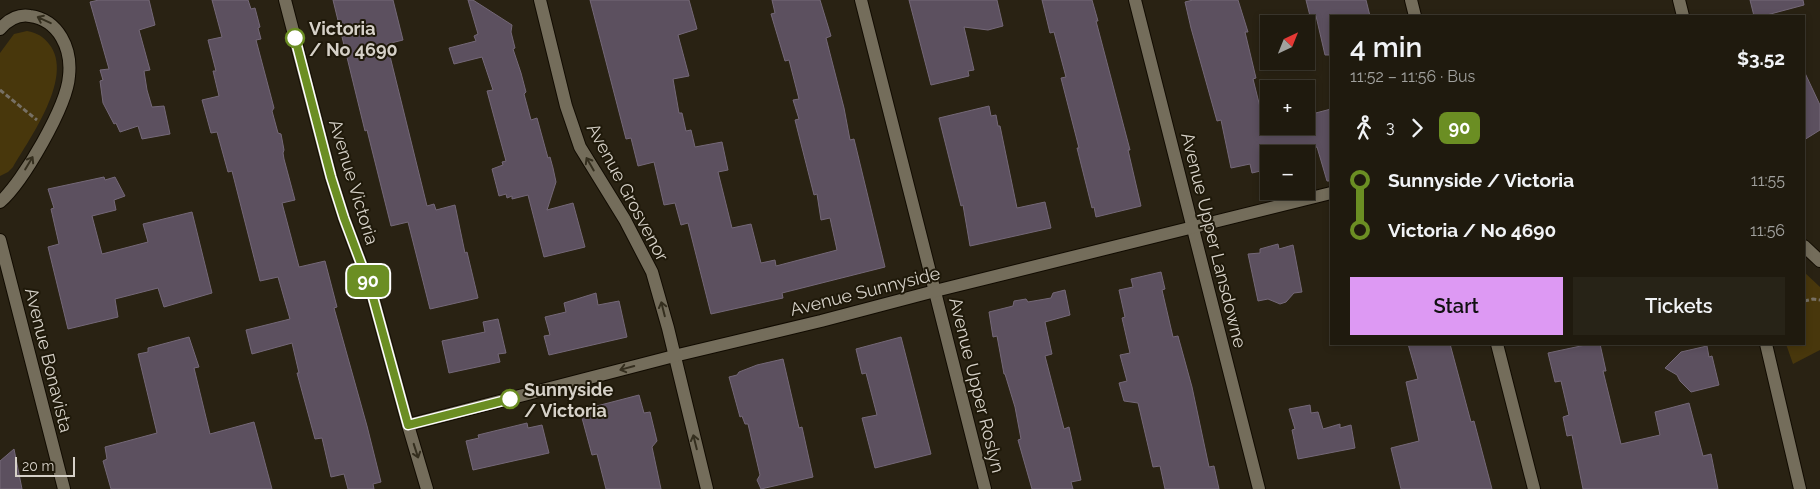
<!DOCTYPE html>
<html lang="en">
<head>
<meta charset="utf-8">
<style>
  :root { --surface:#1f1a0e; --page:#272317; --text:#f1f3f6; --muted:#a1a19e; --line:#3c382e; --accent:#dd99f3 }
  body { margin:0; font-family:Raleway,sans-serif; background:var(--page); color:var(--text); height:100vh; display:flex; flex-direction:column; font-size:19px; white-space:nowrap }
  * { box-sizing:border-box; margin:0 }
  p { font-size:16px; color:var(--muted) }
  .icon { flex:none; width:28px; height:28px; fill:none; stroke:currentColor; stroke-width:2; stroke-linecap:round; stroke-linejoin:round }
  .map { position:relative; flex:1; overflow:hidden }
  .details { position:absolute; left:1330px; top:15px; width:475px; height:330px; display:flex; flex-direction:column; background:var(--surface); border-radius:0px; box-shadow:0 2px 8px #0003,0 0 0 1px var(--line) }
  .details>* { flex:none }
  .badge { padding:0 10px; border-radius:8px; font-size:18px; line-height:32px }
  .needle { width:32px; rotate:43deg }
  .controls { position:absolute; left:1260px; top:15px; display:grid; gap:10px }
  .controls a { display:grid; place-items:center; width:55px; height:55px; border-radius:0px; background:var(--surface); box-shadow:0 2px 8px #0003,0 0 0 1px var(--line); font-size:25px }
  .scale { position:absolute; left:15px; bottom:12px; width:60px; box-sizing:border-box; padding-left:5px; border:2px solid #d6d1c8; border-top:0; font-size:14px; line-height:18px; white-space:nowrap; color:#d6d1c8; -webkit-text-stroke:4px #1f190a; paint-order:stroke }
  .map>.badge { position:absolute; translate:-50% -50%; box-shadow:0 0 0 2px #fff }
  .legs { display:flex; align-items:center; gap:8px; height:55px; padding:0 20px; font-size:16px }
  .legs p { margin-inline-start:auto }
  .summary { display:flex; align-items:center; justify-content:space-between; height:85px; padding:0 20px }
  h1 { font-size:28px; font-weight:600; line-height:38px }
  .primary-button { display:flex; gap:10px; margin-top:auto; padding:10px 20px }
  .primary-button a { flex:1; height:58px; border-radius:0px; background:var(--accent); color:#111; font-size:20px; font-weight:600; line-height:58px; text-align:center }
  .primary-button a+a { background:var(--page); color:var(--text) }
  ul { padding:0 20px; list-style:none }
  li { display:flex; align-items:center; gap:18px; height:50px; font-size:19px }
  li i { display:grid; place-items:center; width:8px; height:100%; margin:0 6px; background:currentColor }
  li i::after { content:''; width:12px; height:12px; margin:-6px; border:4px solid; border-radius:50%; background:var(--surface) }
  li p { margin-inline-start:auto }
  li:first-child i { background:linear-gradient(#0000 50%,currentColor 0) }
  li:last-child i { background:linear-gradient(currentColor 50%,#0000 0) }
  .map>svg:first-child { display:block }
  .green { fill:#48370c }
  .building { fill:#5c505f; stroke:#746878 }
  .lines { fill:none; stroke-linecap:round; stroke-linejoin:round }
  .minor-casing { stroke:#110b01; stroke-width:14 }
  .path { stroke:#777064; stroke-width:3; stroke-dasharray:5 2.5; stroke-linecap:butt }
  .minor { stroke:#746d5b; stroke-width:12 }
  .oneway { stroke:#342e1e }
  .line-1-casing { stroke:#fff; stroke-width:11 }
  .line-1 { stroke:#6b8e23; stroke-width:8 }
  .stop-1-dot { fill:#fff; stroke:#6b8e23; stroke-width:2.5 }
  .labels { text-anchor:middle; dominant-baseline:central; stroke-width:4; stroke-linejoin:round; paint-order:stroke }
  .stop-label { font-size:18px; font-weight:bold; fill:#d6d1c8; stroke:#1f190a; text-anchor:start }
  .street-label { font-size:18px; fill:#d6d1c8; stroke:#1f190a }
</style>
</head>
<body>
<div class="map">
<svg width="1820" height="489" viewBox="0 0 1820 489">
  <rect width="100%" height="100%" fill="#292213"/>
  <g class="green">
    <path d="M27 31C37 33 43 36 49 44 75 76 30 138 13 167L8 172 0 176V53L14 34Z"/>
    <path d="M1804 272 1820 287V350L1793 364 1786 344H1804Z"/>
  </g>
  <g class="building">
    <path d="M99 0H149L155 25 139 30 150 70 144 71 147 90 152 107 164 106 170 134 142 139 138 126 120 132 116 123 114 124 103 103 100 81 103 80 100 70 109 69 90 2Z"/>
    <path d="M212 0H248L251 9 255 8 260 27 258 28 261 39 256 40 274 108 272 111 278 133 281 134 284 150 283 153 284 159 295 200 282 203 299 267 325 261 337 307 334 308 367 426 381 482 373 484 374 489H348L344 474 331 477 322 438 315 439 297 373H299L292 343 252 354 246 330 290 319 278 277 260 281 232 171 228 172 217 132 211 133 202 100 219 96 213 71H216L208 40 222 37Z"/>
    <path d="M333 0H393L403 40 387 44 427 206 434 204 436 210 455 205 465 253 467 252 478 298 430 309 408 222 391 226 367 130 365 131Z"/>
    <path d="M468 0H473L512 25 511 32 515 48 513 49 521 73 526 92 524 94 531 120 537 118 548 158 550 157 553 168 556 182 547 210 573 203 585 247 544 257 528 195 512 199V196L507 198 506 194 499 196 492 169 503 165 502 162 506 161 487 91 493 90 482 57 454 64 449 48 476 41 474 36 478 34Z"/>
    <path d="M590 0H689L697 29 678 35 689 76 673 79 679 113H682L686 131 691 130 695 147 722 142 728 170 718 172 732 228 751 224 761 263 775 260 776 266 837 250 830 218 821 220 817 194 814 195 795 120 799 119 793 100 799 99 789 60 785 61 771 14 775 13 772 0H820L831 36 826 38 844 108 850 140 854 139 885 267 786 292 782 293 783 298 711 314 688 223 681 225 675 203 664 205 654 162 638 166 631 138 626 139Z"/>
    <path d="M909 0H997L1003 26 988 30 964 27 974 70 968 71 969 76 931 85Z"/>
    <path d="M1042 0H1092L1098 21H1096L1130 150H1128L1141 206 1096 217 1094 207 1092 208 1077 148H1079L1061 78 1066 77 1054 32 1050 33Z"/>
    <path d="M1193 0H1238L1248 32H1245L1256 78 1253 79 1264 123 1269 122V126H1311L1308 115 1331 109V181H1327L1317 147 1289 154H1269V169L1252 173 1250 164 1231 168 1221 120 1217 121 1191 28 1185 2Z"/>
    <path d="M1306 0H1366L1370 16H1331V55H1325L1316 16H1310Z"/>
    <path d="M1750 0H1803L1804 5 1763 16H1754Z"/>
    <path d="M1804 71 1820 105V130L1804 140Z"/>
    <path d="M989 106 991 116 996 115 998 126H1000L1017 208 1045 202 1051 228 970 246 963 205 961 206 939 118Z"/>
    <path d="M104 177 105 180 115 177 125 196 114 200 116 210 92 216 102 254 148 242 143 224 192 212 212 293 164 307 158 288 115 299 118 317 68 329 48 247 59 244 51 209 54 208 48 189Z"/>
    <path d="M1278 244 1279 249 1293 245 1302 292 1294 293 1286 302 1280 304 1268 299 1258 301 1248 254 1260 253V249Z"/>
    <path d="M1161 272 1165 289 1162 290 1173 337 1178 336 1192 387 1209 467 1214 466 1219 489H1165L1160 466 1153 467 1138 403 1124 401 1119 383 1127 381 1120 355 1130 353 1122 318 1125 317 1119 290 1133 287 1131 279Z"/>
    <path d="M1065 290 1070 315 1045 322 1052 354 1045 356 1064 429 1069 427 1081 480 1071 482 1073 489H1032L1018 440 1021 439 1015 407 1005 374H1004L997 336 993 337 989 312 1013 306 1014 301 1026 299 1028 302 1051 298 1053 293Z"/>
    <path d="M596 293 598 305 619 301 627 337 549 355 544 336 550 335 545 317 566 312 564 303Z"/>
    <path d="M498 319 506 353 498 354 500 362 449 373 442 341 485 332 483 322Z"/>
    <path d="M189 337 199 367 194 368 210 434 254 422 272 489H111L103 461 107 459 105 447 157 433 138 354 148 352V348Z"/>
    <path d="M901 337 931 454 875 468 862 418 877 415 866 373 862 374 856 349Z"/>
    <path d="M1408 344H1450L1471 422 1474 421 1492 489H1401L1391 448 1419 441 1406 382 1418 379Z"/>
    <path d="M1590 344H1600L1606 371H1603L1621 444 1660 435 1655 412 1689 403 1703 456 1711 454 1718 489H1583L1572 435 1567 436 1563 417 1569 415 1561 381 1555 382 1548 353Z"/>
    <path d="M1707 346 1709 357 1712 356 1719 385 1691 392 1680 381 1677 375 1665 368 1681 352Z"/>
    <path d="M783 359 799 428 802 427 813 477 761 489 757 480 760 475 748 424H745L742 416 740 417 729 377 737 375 739 372 757 365Z"/>
    <path d="M639 395 644 413 650 412 657 441 652 447 661 489H606L597 454 592 455 582 418 591 415 589 408Z"/>
    <path d="M1310 405 1311 413 1318 412 1323 429 1340 424V428L1351 425 1355 448 1298 459 1292 430 1295 429 1289 409Z"/>
    <path d="M527 423 528 428 542 425 549 453 473 470 466 441 479 438 478 435Z"/>
    <path d="M14 449 22 489H0V461Z"/>
  </g>
  <g class="lines">
    <defs>
      <g id="minor">
        <path d="M285 0 331 177 344 218 371 290 408 425 427 489"/>
        <path d="M540 0 566 106 580 147 625 220 652 272 668 328 707 489"/>
        <path d="M861 0 985 489"/>
        <path d="M1135 0 1259 489"/>
        <path d="M1411 0 1415 16"/>
        <path d="M1679 0 1683 16"/>
        <path d="M0 29C8 20 18 14 30 16 59 20 72 49 69 76 67 106 23 182 0 202"/>
        <path d="M0 240 64 489"/>
        <path d="M1804 246 1820 261"/>
        <path d="M1497 344 1534 489"/>
        <path d="M1766 344 1800 489"/>
        <path d="M408 425 674 356 821 321 935 291 1331 193"/>
      </g>
    </defs>
    <use href="#minor" class="minor-casing"/>
    <g class="path">
      <path d="M0 90 37 120"/>
      <path d="M1804 301 1813 299 1820 300"/>
      <path d="M1786 346V344"/>
    </g>
    <use href="#minor" class="minor"/>
  </g>
  <defs><path id="oneway-shaft" d="M-6 0H5M1.5-3L5.5 0L1.5 3" fill="none" stroke-width="1.6" stroke-linecap="round" stroke-linejoin="round" transform="scale(1.25)"/></defs>
  <g class="oneway">
    <use href="#oneway-shaft" transform="translate(44 20) rotate(-155)"/>
    <use href="#oneway-shaft" transform="translate(29 163) rotate(-59)"/>
    <use href="#oneway-shaft" transform="translate(590 164) rotate(-120)"/>
    <use href="#oneway-shaft" transform="translate(663 309) rotate(-104)"/>
    <use href="#oneway-shaft" transform="translate(627 368) rotate(165)"/>
    <use href="#oneway-shaft" transform="translate(695 442) rotate(-104)"/>
    <use href="#oneway-shaft" transform="translate(416 451) rotate(72)"/>
  </g>
  <g class="lines">
    <defs>
      <path id="line-1" d="M295 38 331 177 344 218 371 290 408 425 510 399"/>
    </defs>
    <use href="#line-1" class="line-1-casing"/>
    <use href="#line-1" class="line-1"/>
  </g>
  <g class="stop-1-dot">
    <circle cx="295" cy="38" r="9"/>
    <circle cx="510" cy="399" r="9"/>
  </g>
  <g class="labels">
    <g class="stop-label">
      <text x="309" y="28">Victoria<tspan x="309" dy="21">/ No 4690</tspan></text>
      <text x="524" y="389">Sunnyside<tspan x="524" dy="21">/ Victoria</tspan></text>
    </g>
    <g class="street-label">
      <text transform="translate(354 182) rotate(73)">Avenue Victoria</text>
      <text transform="translate(628 192) rotate(62)">Avenue Grosvenor</text>
      <text transform="translate(1214 240) rotate(76)">Avenue Upper Lansdowne</text>
      <text transform="translate(865 291) rotate(-14)">Avenue Sunnyside</text>
      <text transform="translate(49 360) rotate(76)">Avenue Bonavista</text>
      <text transform="translate(977 385) rotate(76)">Avenue Upper Roslyn</text>
    </g>
  </g>
</svg>
<div class="controls">
<a><svg class="needle" viewBox="-14 -14 28 28"><path d="M0-13l5 13h-10z" fill="#e53935"/><path d="M0 13l5-13h-10z" fill="#a1a19e"/></svg></a>
<a>+</a>
<a>−</a>
</div>
<div class="scale">20 m</div>
<b class="badge" style="left:368px;top:281px;background:#6b8e23;color:#fff">90</b>
<section class="details">
<div class="summary"><div><h1>4 min</h1><p>11:52 – 11:56 · Bus</p></div><b>$3.52</b></div>
<div class="legs"><svg class="icon" aria-label="walk" viewBox="0 0 24 24"><circle cx="13" cy="4" r="2"/><path d="M13 8l-2 6 4 7M11 14l-3 7M7 12l3-4h3l4 4"/></svg>3<svg class="icon" aria-label="forward" viewBox="0 0 24 24"><path d="M9 5l7 7-7 7"/></svg><b class="badge" style="background:#6b8e23;color:#fff">90</b></div>
<ul>
<li><i style="color:#6b8e23"></i><b>Sunnyside / Victoria</b><p>11:55</p></li>
<li><i style="color:#6b8e23"></i><b>Victoria / No 4690</b><p>11:56</p></li>
</ul>
<div class="primary-button"><a>Start</a><a>Tickets</a></div>
</section>
</div>
</body>
</html>
